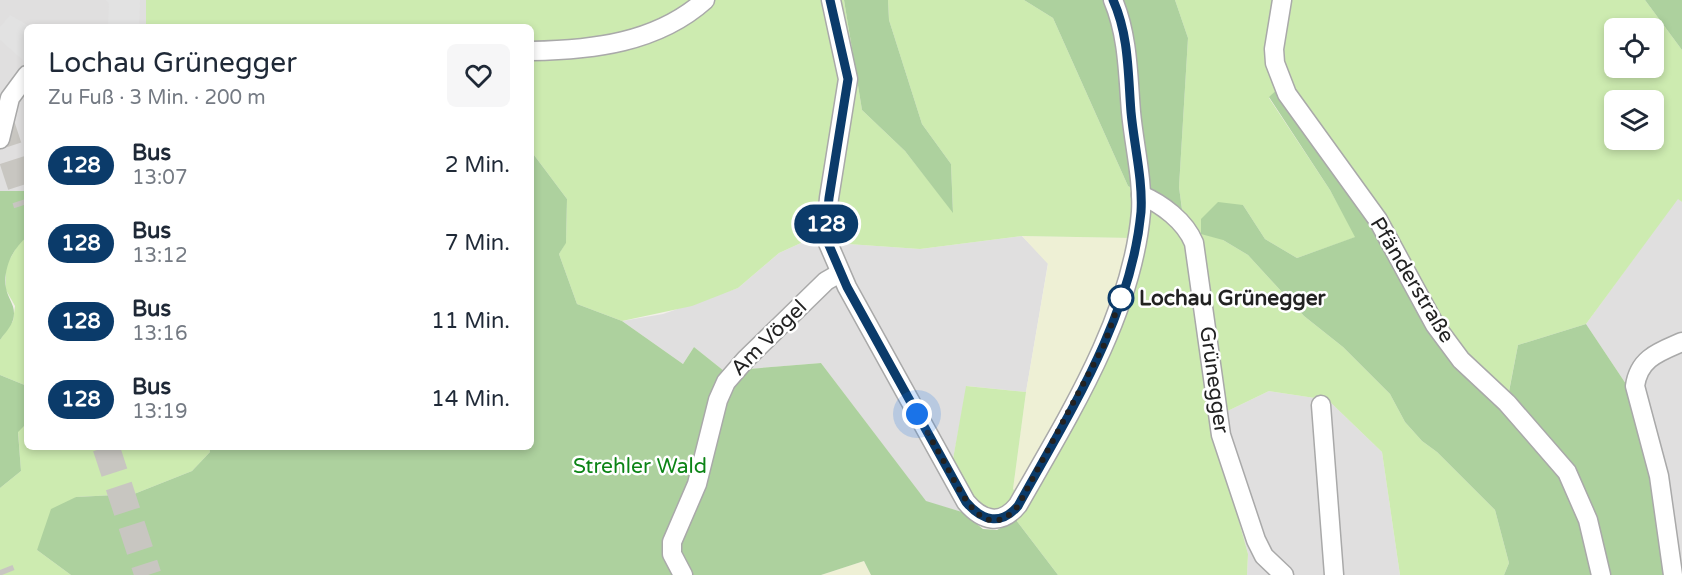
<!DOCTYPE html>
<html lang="de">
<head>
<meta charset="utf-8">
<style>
  :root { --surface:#fff; --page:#f6f6f7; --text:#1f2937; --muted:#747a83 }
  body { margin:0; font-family:"Varela Round",sans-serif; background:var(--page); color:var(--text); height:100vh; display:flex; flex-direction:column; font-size:22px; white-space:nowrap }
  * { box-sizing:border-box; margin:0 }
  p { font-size:20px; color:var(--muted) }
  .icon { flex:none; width:33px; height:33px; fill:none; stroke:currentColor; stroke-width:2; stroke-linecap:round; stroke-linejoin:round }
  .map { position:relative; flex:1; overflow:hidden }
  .sheet { position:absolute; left:24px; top:24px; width:510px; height:426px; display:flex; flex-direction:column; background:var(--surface); border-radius:9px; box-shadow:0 3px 9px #0003 }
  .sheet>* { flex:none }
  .badge { padding:0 12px; border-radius:20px; font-size:21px; line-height:39px }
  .tools { position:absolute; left:1604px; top:18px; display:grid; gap:12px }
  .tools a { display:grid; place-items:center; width:60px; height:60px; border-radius:9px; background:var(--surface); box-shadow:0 3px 9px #0003; font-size:30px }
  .you { position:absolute; width:30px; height:30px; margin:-15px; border:4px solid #fff; border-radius:50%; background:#1a73e8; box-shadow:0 0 0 9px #1a73e833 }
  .map>.badge { position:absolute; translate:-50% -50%; box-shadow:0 0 0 3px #fff }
  .round { display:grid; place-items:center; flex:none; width:63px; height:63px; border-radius:9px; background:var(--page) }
  .headline { display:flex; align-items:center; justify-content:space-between; height:102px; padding:0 24px }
  h1 { font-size:28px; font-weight:600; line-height:45px }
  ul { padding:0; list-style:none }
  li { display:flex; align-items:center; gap:18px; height:78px; padding:0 24px }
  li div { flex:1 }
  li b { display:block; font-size:22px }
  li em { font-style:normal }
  li .badge { min-width:66px; font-weight:700; text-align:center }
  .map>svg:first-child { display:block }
  .residential { fill:#e0dfdf }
  .farmland { fill:#eef0d5 }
  .grass { fill:#cdebb0; fill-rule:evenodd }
  .forest { fill:#add19e }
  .parking { fill:#e2e2e2 }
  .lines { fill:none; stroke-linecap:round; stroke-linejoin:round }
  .highway-tunnel { stroke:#c8c6c1; stroke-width:27; stroke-dasharray:27 14; stroke-linecap:butt }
  .minor-casing { stroke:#a9a9a9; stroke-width:21 }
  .minor { stroke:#fff; stroke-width:18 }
  .line-casing { stroke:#fff; stroke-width:14 }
  .line { stroke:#0b3b6a; stroke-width:9 }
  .walk { stroke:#222; stroke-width:6; stroke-dasharray:0 10.8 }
  .stop-dot { fill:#fff; stroke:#0b3b6a; stroke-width:3 }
  .labels { text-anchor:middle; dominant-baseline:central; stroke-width:5; stroke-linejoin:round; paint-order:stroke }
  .street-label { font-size:21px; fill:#222; stroke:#fff }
  .stop-label { font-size:21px; font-weight:bold; fill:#222; stroke:#fff; text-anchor:start }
  .park-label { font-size:21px; fill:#0c8416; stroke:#fff }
</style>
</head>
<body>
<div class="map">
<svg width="1682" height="575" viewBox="0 0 1682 575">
  <rect width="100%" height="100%" fill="#f2efe9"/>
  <g class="residential">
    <path d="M0 0H146V27H27V191H0Z"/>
    <path d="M1678 198 1682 202V575H1673L1638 402 1586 324Z"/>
    <path d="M1022 236 1048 263 1026 392 967 386 953 459 962 512 926 502 821 363 724 371 694 347 683 364 622 321 663 314 738 288 779 253 814 237 848 244 920 249Z"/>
    <path d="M1269 391 1328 400 1382 452 1400 575H1247L1248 554 1211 419Z"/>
  </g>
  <g class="farmland">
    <path d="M1022 236 1132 238 1106 322 1018 494 1013 489 1026 392 1048 264Z"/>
    <path d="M864 561 871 575H821Z"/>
  </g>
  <g class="grass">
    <path d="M146 0H844L862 110 905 151 953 212 951 164 922 124 889 20 888 0H1024L1053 18 1128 186 1183 216 1179 187 1188 38 1175 0H1277L1280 87 1269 98 1330 190 1356 237 1297 258 1265 239 1243 205 1223 240 1248 255 1304 316 1343 347 1390 394 1405 422 1422 441 1437 452 1495 510 1509 563 1504 575H1400L1382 452 1328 400 1269 391 1211 419 1248 554 1247 575H1058L1016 520 1106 355 1132 238 1022 236 920 249 848 244 814 237 779 253 738 288 692 306 622 321 577 304 559 254 566 242 567 199 531 151V27H146Z"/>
    <path d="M1291 0H1645L1682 50V202L1678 199 1586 324 1518 345 1508 396 1467 357 1293 91 1280 52ZM1614 28H1653V68H1614ZM1614 100H1653V140H1614Z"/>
    <path d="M27 237V386L0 375V340L13 321 15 306 6 290V266L19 243Z"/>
    <path d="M966 386 1026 392 1013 489 1018 494 1000 511 980 508 953 459Z"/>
    <path d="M27 423V447H209L210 452 192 471 134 494 76 497 37 550 71 575H0V488L21 471 18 431Z"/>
  </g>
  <g class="forest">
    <path d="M844 0H888L889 20 922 124 951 164 953 213 905 151 862 110Z"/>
    <path d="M1024 0H1175L1188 38 1179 187 1183 217 1128 186 1053 18Z"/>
    <path d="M1645 0H1682V50Z"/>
    <path d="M1280 87 1378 220 1435 325 1507 402 1518 345 1586 324 1638 402 1673 575H1504L1509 563 1495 510 1437 452 1422 441 1405 422 1390 394 1343 347 1304 316 1248 255 1223 240 1201 234V219L1218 202 1243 205 1265 239 1297 258 1355 237 1330 190 1269 97Z"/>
    <path d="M531 151 567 199 566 243 559 254 577 304 622 321 683 364 694 347 724 371 821 363 926 501 962 512 983 529 997 530 1016 520 1058 575H871L864 561 821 575H71L37 550 51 509 76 497 134 494 192 471 210 452 209 447H531Z"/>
    <path d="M0 191H27V237C12 249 3 269 6 288 8 300 17 306 13 320 11 327 4 334 0 340Z"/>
    <path d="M0 375 27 386V423L18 432 21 471 0 488Z"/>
  </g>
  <g class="parking">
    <path d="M106 0H140L139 27H108L109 4Z"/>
    <path d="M10 15 31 27H27V64L0 40V27Z"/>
  </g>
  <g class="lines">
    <g class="highway-tunnel">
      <path d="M0 121 27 204"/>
      <path d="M106 447 148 575"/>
      <path d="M0 570 2 575"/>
    </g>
    <defs>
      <g id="minor">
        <path d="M831 0 848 79 829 198 826 229 828 243 847 287 966 502C982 521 1001 526 1018 505 1068 417 1132 316 1141 212 1143 180 1134 145 1131 112 1128 75 1128 35 1113 0"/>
        <path d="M1282 0 1274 49 1275 63 1287 94 1378 220 1435 325 1461 360 1507 403 1567 472 1588 520 1601 575"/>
        <path d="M531 51C592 50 657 43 705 0"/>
        <path d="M0 139 10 98 27 75"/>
        <path d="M1141 195C1162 204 1185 221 1194 243L1221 435 1256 540 1264 556 1284 575"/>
        <path d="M1321 405 1334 575"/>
        <path d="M683 575 672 554V542L697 484 718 400 726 382 746 359 826 281 840 273"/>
        <path d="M1673 575 1659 476 1635 386C1639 358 1659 352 1682 342"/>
      </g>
    </defs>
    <use href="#minor" class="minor-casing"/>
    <use href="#minor" class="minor"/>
  </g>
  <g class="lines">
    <defs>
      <path id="line" d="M830 0 848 79 829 198 826 229 828 243 847 287 966 502C982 521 1001 526 1018 506 1068 415 1131 318 1141 212 1143 180 1134 145 1131 112 1128 75 1129 35 1113 0"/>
    </defs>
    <use href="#line" class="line-casing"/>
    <use href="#line" class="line"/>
    <path class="walk" d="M917 414C927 432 937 449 947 467 961 493 985 546 1018 506L1104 345 1122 295 1121 298"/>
  </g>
  <circle class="stop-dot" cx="1121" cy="298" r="12"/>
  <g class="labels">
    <g class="street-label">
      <text transform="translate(1412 280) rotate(59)">Pfänderstraße</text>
      <text transform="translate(769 338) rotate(-45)">Am Vögel</text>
      <text transform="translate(1214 380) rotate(82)">Grünegger</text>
    </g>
    <g class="stop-label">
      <text x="1139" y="298">Lochau Grünegger</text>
    </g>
    <g class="park-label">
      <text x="640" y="466">Strehler Wald</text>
    </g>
  </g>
</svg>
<div class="tools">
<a><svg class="icon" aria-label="locate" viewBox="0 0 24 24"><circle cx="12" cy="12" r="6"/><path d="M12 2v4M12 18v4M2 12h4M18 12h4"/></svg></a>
<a><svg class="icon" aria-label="layers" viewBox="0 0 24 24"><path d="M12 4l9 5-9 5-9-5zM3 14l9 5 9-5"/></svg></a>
</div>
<div class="you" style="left:917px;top:414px"></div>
<b class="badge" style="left:826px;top:224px;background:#0b3b6a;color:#fff">128</b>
<section class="sheet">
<div class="headline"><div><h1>Lochau Grünegger</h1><p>Zu Fuß · 3 Min. · 200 m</p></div><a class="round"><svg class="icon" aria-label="heart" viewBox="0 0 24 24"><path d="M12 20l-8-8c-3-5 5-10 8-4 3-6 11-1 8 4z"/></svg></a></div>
<ul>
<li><span class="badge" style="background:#0b3b6a;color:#fff">128</span><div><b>Bus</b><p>13:07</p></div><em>2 Min.</em></li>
<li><span class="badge" style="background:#0b3b6a;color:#fff">128</span><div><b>Bus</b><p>13:12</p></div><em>7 Min.</em></li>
<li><span class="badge" style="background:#0b3b6a;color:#fff">128</span><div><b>Bus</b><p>13:16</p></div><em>11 Min.</em></li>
<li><span class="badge" style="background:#0b3b6a;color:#fff">128</span><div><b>Bus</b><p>13:19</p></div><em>14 Min.</em></li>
</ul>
</section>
</div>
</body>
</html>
